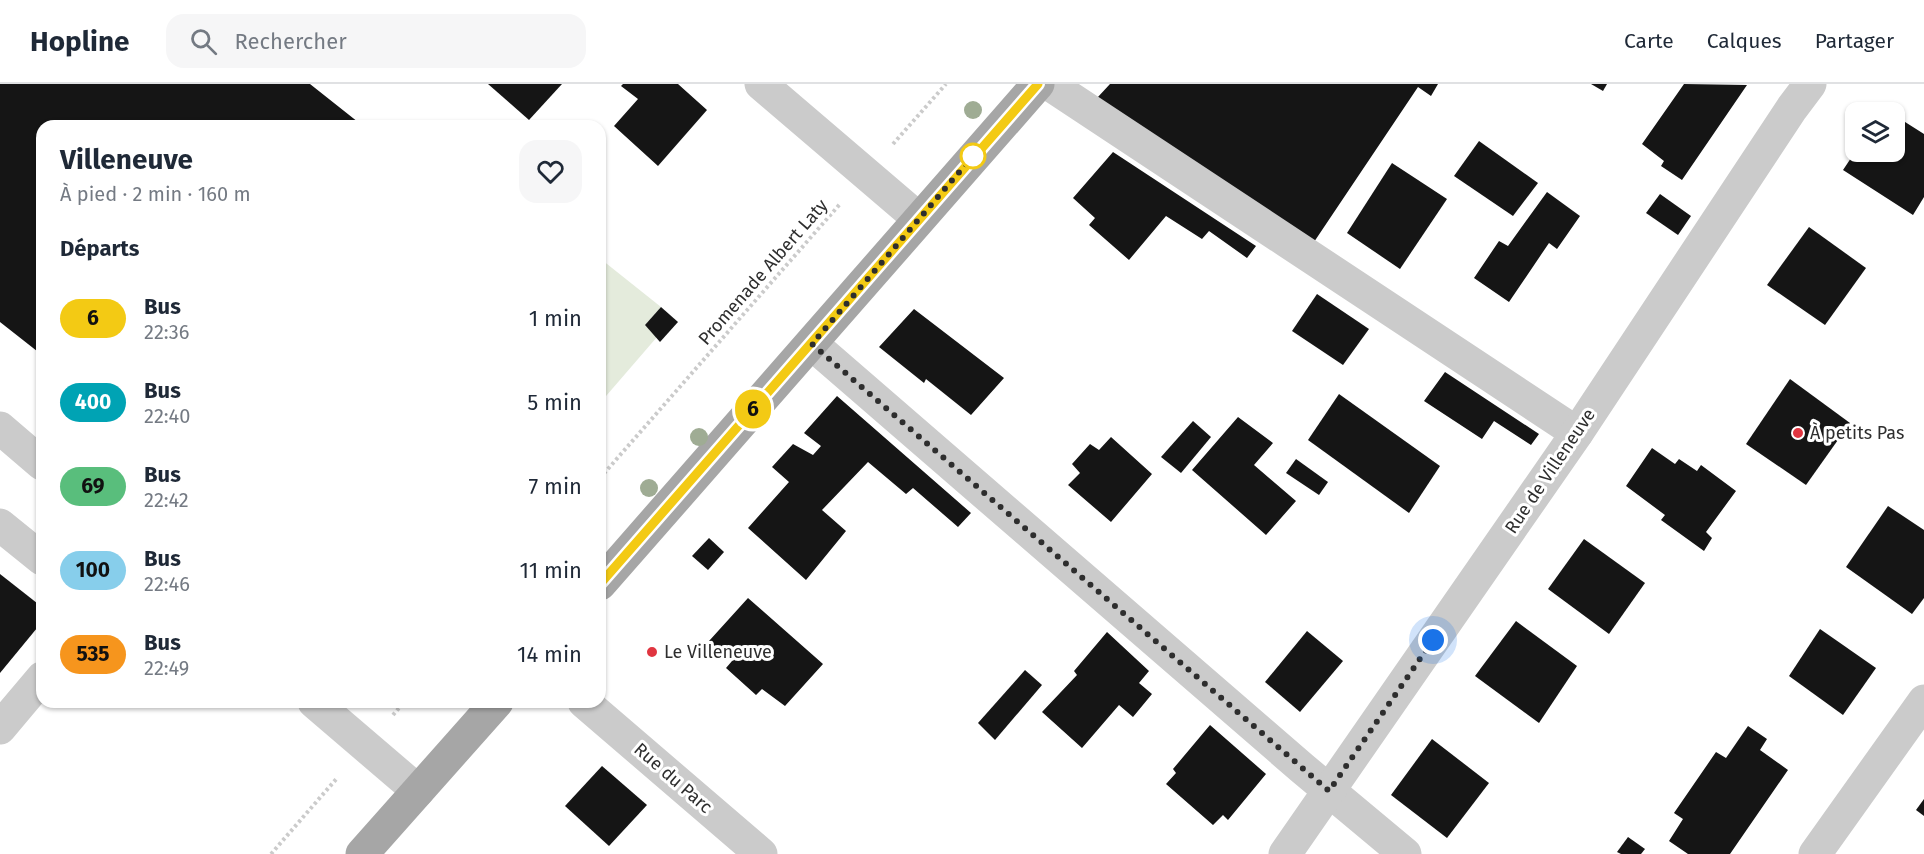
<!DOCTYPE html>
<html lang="fr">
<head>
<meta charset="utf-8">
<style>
  :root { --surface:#fff; --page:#f6f6f7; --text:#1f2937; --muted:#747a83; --line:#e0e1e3 }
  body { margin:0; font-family:"Fira Sans",sans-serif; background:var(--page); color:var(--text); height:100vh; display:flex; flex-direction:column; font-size:22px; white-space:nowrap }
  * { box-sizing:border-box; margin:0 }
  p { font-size:20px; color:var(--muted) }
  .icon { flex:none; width:33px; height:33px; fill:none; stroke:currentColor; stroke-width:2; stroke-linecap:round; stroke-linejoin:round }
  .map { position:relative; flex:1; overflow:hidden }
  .side { position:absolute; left:36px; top:36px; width:570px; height:588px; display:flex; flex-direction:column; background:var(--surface); border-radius:18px; box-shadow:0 2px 4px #0004 }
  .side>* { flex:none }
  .badge { padding:0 12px; border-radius:20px; font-size:21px; line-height:39px }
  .tools { position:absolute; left:1845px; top:18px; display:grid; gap:12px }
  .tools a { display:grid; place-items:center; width:60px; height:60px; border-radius:12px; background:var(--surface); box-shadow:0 2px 4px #0004; font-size:30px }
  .you { position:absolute; width:30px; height:30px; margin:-15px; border:4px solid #fff; border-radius:50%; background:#1a73e8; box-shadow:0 0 0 9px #1a73e833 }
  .map>.badge { position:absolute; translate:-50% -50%; box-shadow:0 0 0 3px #fff }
  h2 { padding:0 24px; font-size:22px; line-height:54px }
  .round { display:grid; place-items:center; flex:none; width:63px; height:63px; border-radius:18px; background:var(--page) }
  .head { display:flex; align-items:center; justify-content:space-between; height:102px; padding:0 24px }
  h1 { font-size:28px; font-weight:700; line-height:45px }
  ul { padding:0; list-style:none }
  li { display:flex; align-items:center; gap:18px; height:84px; padding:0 24px }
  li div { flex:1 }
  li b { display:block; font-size:22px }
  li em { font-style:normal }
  li .badge { min-width:66px; font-weight:700; text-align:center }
  header { display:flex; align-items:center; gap:36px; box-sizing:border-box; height:84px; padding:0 30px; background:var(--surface); border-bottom:2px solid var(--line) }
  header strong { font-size:28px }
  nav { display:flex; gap:33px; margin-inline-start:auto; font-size:21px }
  .search { width:420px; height:54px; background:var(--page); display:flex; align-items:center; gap:15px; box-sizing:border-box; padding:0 21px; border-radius:18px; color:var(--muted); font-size:22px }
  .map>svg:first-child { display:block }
  .garden { fill:#e4ebdc }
  .building { fill:#151515 }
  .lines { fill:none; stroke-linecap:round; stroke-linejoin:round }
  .path { stroke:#cbcbcb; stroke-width:4; stroke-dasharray:3 3; stroke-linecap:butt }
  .minor { stroke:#cbcbcb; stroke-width:33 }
  .major { stroke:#a6a6a6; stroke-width:33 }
  .tree { fill:#9fac94 }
  .line-casing { stroke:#fff; stroke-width:14 }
  .line { stroke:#f3ca14; stroke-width:9 }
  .walk { stroke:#2e2e2e; stroke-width:6; stroke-dasharray:0 10.8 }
  .stop-dot { fill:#fff; stroke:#f3ca14; stroke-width:3 }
  .poi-dot { fill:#e03540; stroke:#fff; stroke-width:2 }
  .labels { text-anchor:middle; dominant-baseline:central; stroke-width:6; stroke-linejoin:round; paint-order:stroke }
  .street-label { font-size:18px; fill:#2e2e2e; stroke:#fff }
  .poi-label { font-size:18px; fill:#2e2e2e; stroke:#fff; text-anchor:start }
</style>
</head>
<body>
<header>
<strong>Hopline</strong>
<div class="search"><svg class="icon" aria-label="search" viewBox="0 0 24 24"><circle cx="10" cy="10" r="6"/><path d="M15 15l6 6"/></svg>Rechercher</div>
<nav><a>Carte</a><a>Calques</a><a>Partager</a></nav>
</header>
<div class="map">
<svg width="1924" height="770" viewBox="0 0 1924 770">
  <rect width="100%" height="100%" fill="#fff"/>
  <path class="garden" d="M602 176 661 223 645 241 657 253 600 319V178Z"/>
  <g class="building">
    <path d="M0 0H310L363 42H42V271L0 238Z"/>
    <path d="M488 0H562L529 36Z"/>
    <path d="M623 0H678L707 26 658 82 614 42 638 15 621 2Z"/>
    <path d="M1110 0H1438L1431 12 1418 3 1314 158 1097 14Z"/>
    <path d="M1591 0H1607L1603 7Z"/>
    <path d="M1684 0 1747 1 1682 96 1661 82 1664 77 1642 60Z"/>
    <path d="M1894 31 1924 50V113L1913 131 1843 86 1855 68H1894Z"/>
    <path d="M1479 57 1538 99 1513 132 1454 92Z"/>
    <path d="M1113 68 1256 162 1247 174 1209 147 1202 155 1166 132 1129 176 1089 141 1095 134 1073 114Z"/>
    <path d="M1392 79 1447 115 1400 185 1347 149Z"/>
    <path d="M1547 108 1580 132 1557 165 1549 159 1509 218 1474 194 1499 157 1508 162Z"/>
    <path d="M1660 110 1691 132 1678 151 1646 129Z"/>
    <path d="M1809 143 1866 184 1825 241 1767 201Z"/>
    <path d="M1317 210 1369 245 1343 281 1292 247Z"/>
    <path d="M661 223 678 238 660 258 645 241Z"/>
    <path d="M914 225 1004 294 971 331 926 295 924 299 879 263Z"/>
    <path d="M1445 288 1539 350 1531 361 1494 337 1482 355 1424 317Z"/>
    <path d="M1790 295 1850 339 1806 401 1746 360Z"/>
    <path d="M1339 310 1440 382 1409 429 1308 356Z"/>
    <path d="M837 312 971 429 958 443 913 404 906 410 868 378 822 426 846 447 806 496 748 444 789 398 772 383 793 360 813 371 821 362 804 349Z"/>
    <path d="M1238 333 1273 359 1254 381 1296 417 1266 451 1192 386Z"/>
    <path d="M1193 337 1211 353 1181 389 1161 373Z"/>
    <path d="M1111 353 1152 390 1111 438 1068 401 1080 389 1072 380 1090 360 1099 366Z"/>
    <path d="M1652 364 1675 380 1679 375 1697 387 1701 381 1736 407 1706 448 1712 454 1704 467 1661 436 1665 431 1626 402Z"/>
    <path d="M1296 375 1328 398 1319 411 1286 389Z"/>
    <path d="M1888 422 1924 446V514L1912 530 1846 483Z"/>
    <path d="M709 454 724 468 708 486 692 472Z"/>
    <path d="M1584 455 1645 499 1609 550 1548 505Z"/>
    <path d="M0 490 42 523V538L0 589Z"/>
    <path d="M748 514 823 580 785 622 762 605 756 611 726 584 732 577 709 557Z"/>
    <path d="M1516 537 1577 582 1539 639 1475 592Z"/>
    <path d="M1820 545 1876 584 1843 631 1789 592Z"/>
    <path d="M1307 547 1343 577 1300 628 1265 598Z"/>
    <path d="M1107 548 1149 587 1139 599 1152 610 1133 633 1119 621 1082 664 1042 628 1077 591 1074 587Z"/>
    <path d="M1025 586 1042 601 995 656 978 639Z"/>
    <path d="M1210 641 1266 690 1228 736 1223 731 1213 741 1166 700 1176 689 1173 685Z"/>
    <path d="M1748 642 1767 655 1760 666 1788 686 1730 770H1688L1669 757 1683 735 1674 729 1716 668 1726 674Z"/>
    <path d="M1432 655 1489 699 1447 754 1391 711Z"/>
    <path d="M602 682 647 721 609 762 565 722Z"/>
    <path d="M1924 715V732L1916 726Z"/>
    <path d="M1628 753 1645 765 1641 770H1621L1617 768Z"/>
  </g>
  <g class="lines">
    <g class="path">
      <path d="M893 60 946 0"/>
      <path d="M600 394 840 120"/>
      <path d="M393 631 404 618"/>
      <path d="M271 770 338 693"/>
    </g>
    <g class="minor">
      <path d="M761 0 919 135"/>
      <path d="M1049 0 1577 349"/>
      <path d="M812 260 1302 684 1405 770"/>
      <path d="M0 344 42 380"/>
      <path d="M0 441 42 475"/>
      <path d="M314 618 418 707"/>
      <path d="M584 618 761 770"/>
      <path d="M0 644 42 594"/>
      <path d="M1285 770 1577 349 1792 24 1810 0"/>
      <path d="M1815 770 1924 617"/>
    </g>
    <g class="major">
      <path d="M600 500 1038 0"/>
      <path d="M362 770 497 618"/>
    </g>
  </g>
  <g class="tree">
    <circle cx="973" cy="26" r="9"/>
    <circle cx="699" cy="353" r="9"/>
    <circle cx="649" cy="404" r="9"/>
  </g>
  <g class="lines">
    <defs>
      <path id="line" d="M600 500 1038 0"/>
    </defs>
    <use href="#line" class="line-casing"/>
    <use href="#line" class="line"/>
    <path class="walk" d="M973 72 812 260 1329 707 1433 556"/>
  </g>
  <circle class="stop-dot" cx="973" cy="72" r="12"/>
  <g class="poi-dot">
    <circle cx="1798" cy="349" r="6"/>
    <circle cx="652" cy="568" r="6"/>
  </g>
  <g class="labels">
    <g class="street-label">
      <text transform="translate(763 188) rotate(-49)">Promenade Albert Laty</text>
      <text transform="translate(1550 387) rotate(-56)">Rue de Villeneuve</text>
      <text transform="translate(673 694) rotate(41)">Rue du Parc</text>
    </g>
    <g class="poi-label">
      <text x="1810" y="349">À petits Pas</text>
      <text x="664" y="568">Le Villeneuve</text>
    </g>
  </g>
</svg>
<div class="tools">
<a><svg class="icon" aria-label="layers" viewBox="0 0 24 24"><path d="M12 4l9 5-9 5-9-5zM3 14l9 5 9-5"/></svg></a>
</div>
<div class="you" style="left:1433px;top:556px"></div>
<b class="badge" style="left:753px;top:325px;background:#f3ca14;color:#111">6</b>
<section class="side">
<div class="head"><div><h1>Villeneuve</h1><p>À pied · 2 min · 160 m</p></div><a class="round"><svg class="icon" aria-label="heart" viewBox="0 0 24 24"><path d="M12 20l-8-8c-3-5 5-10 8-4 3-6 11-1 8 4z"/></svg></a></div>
<h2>Départs</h2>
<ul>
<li><span class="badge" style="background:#f3ca14;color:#111">6</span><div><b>Bus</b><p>22:36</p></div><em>1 min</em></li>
<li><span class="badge" style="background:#00a3b4;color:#fff">400</span><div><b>Bus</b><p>22:40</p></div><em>5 min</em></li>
<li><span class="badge" style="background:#59be7c;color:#111">69</span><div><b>Bus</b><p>22:42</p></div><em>7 min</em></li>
<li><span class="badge" style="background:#87ceeb;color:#111">100</span><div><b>Bus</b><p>22:46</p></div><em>11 min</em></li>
<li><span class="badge" style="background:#f6951d;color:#111">535</span><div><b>Bus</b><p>22:49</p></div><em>14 min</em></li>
</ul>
</section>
</div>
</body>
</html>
